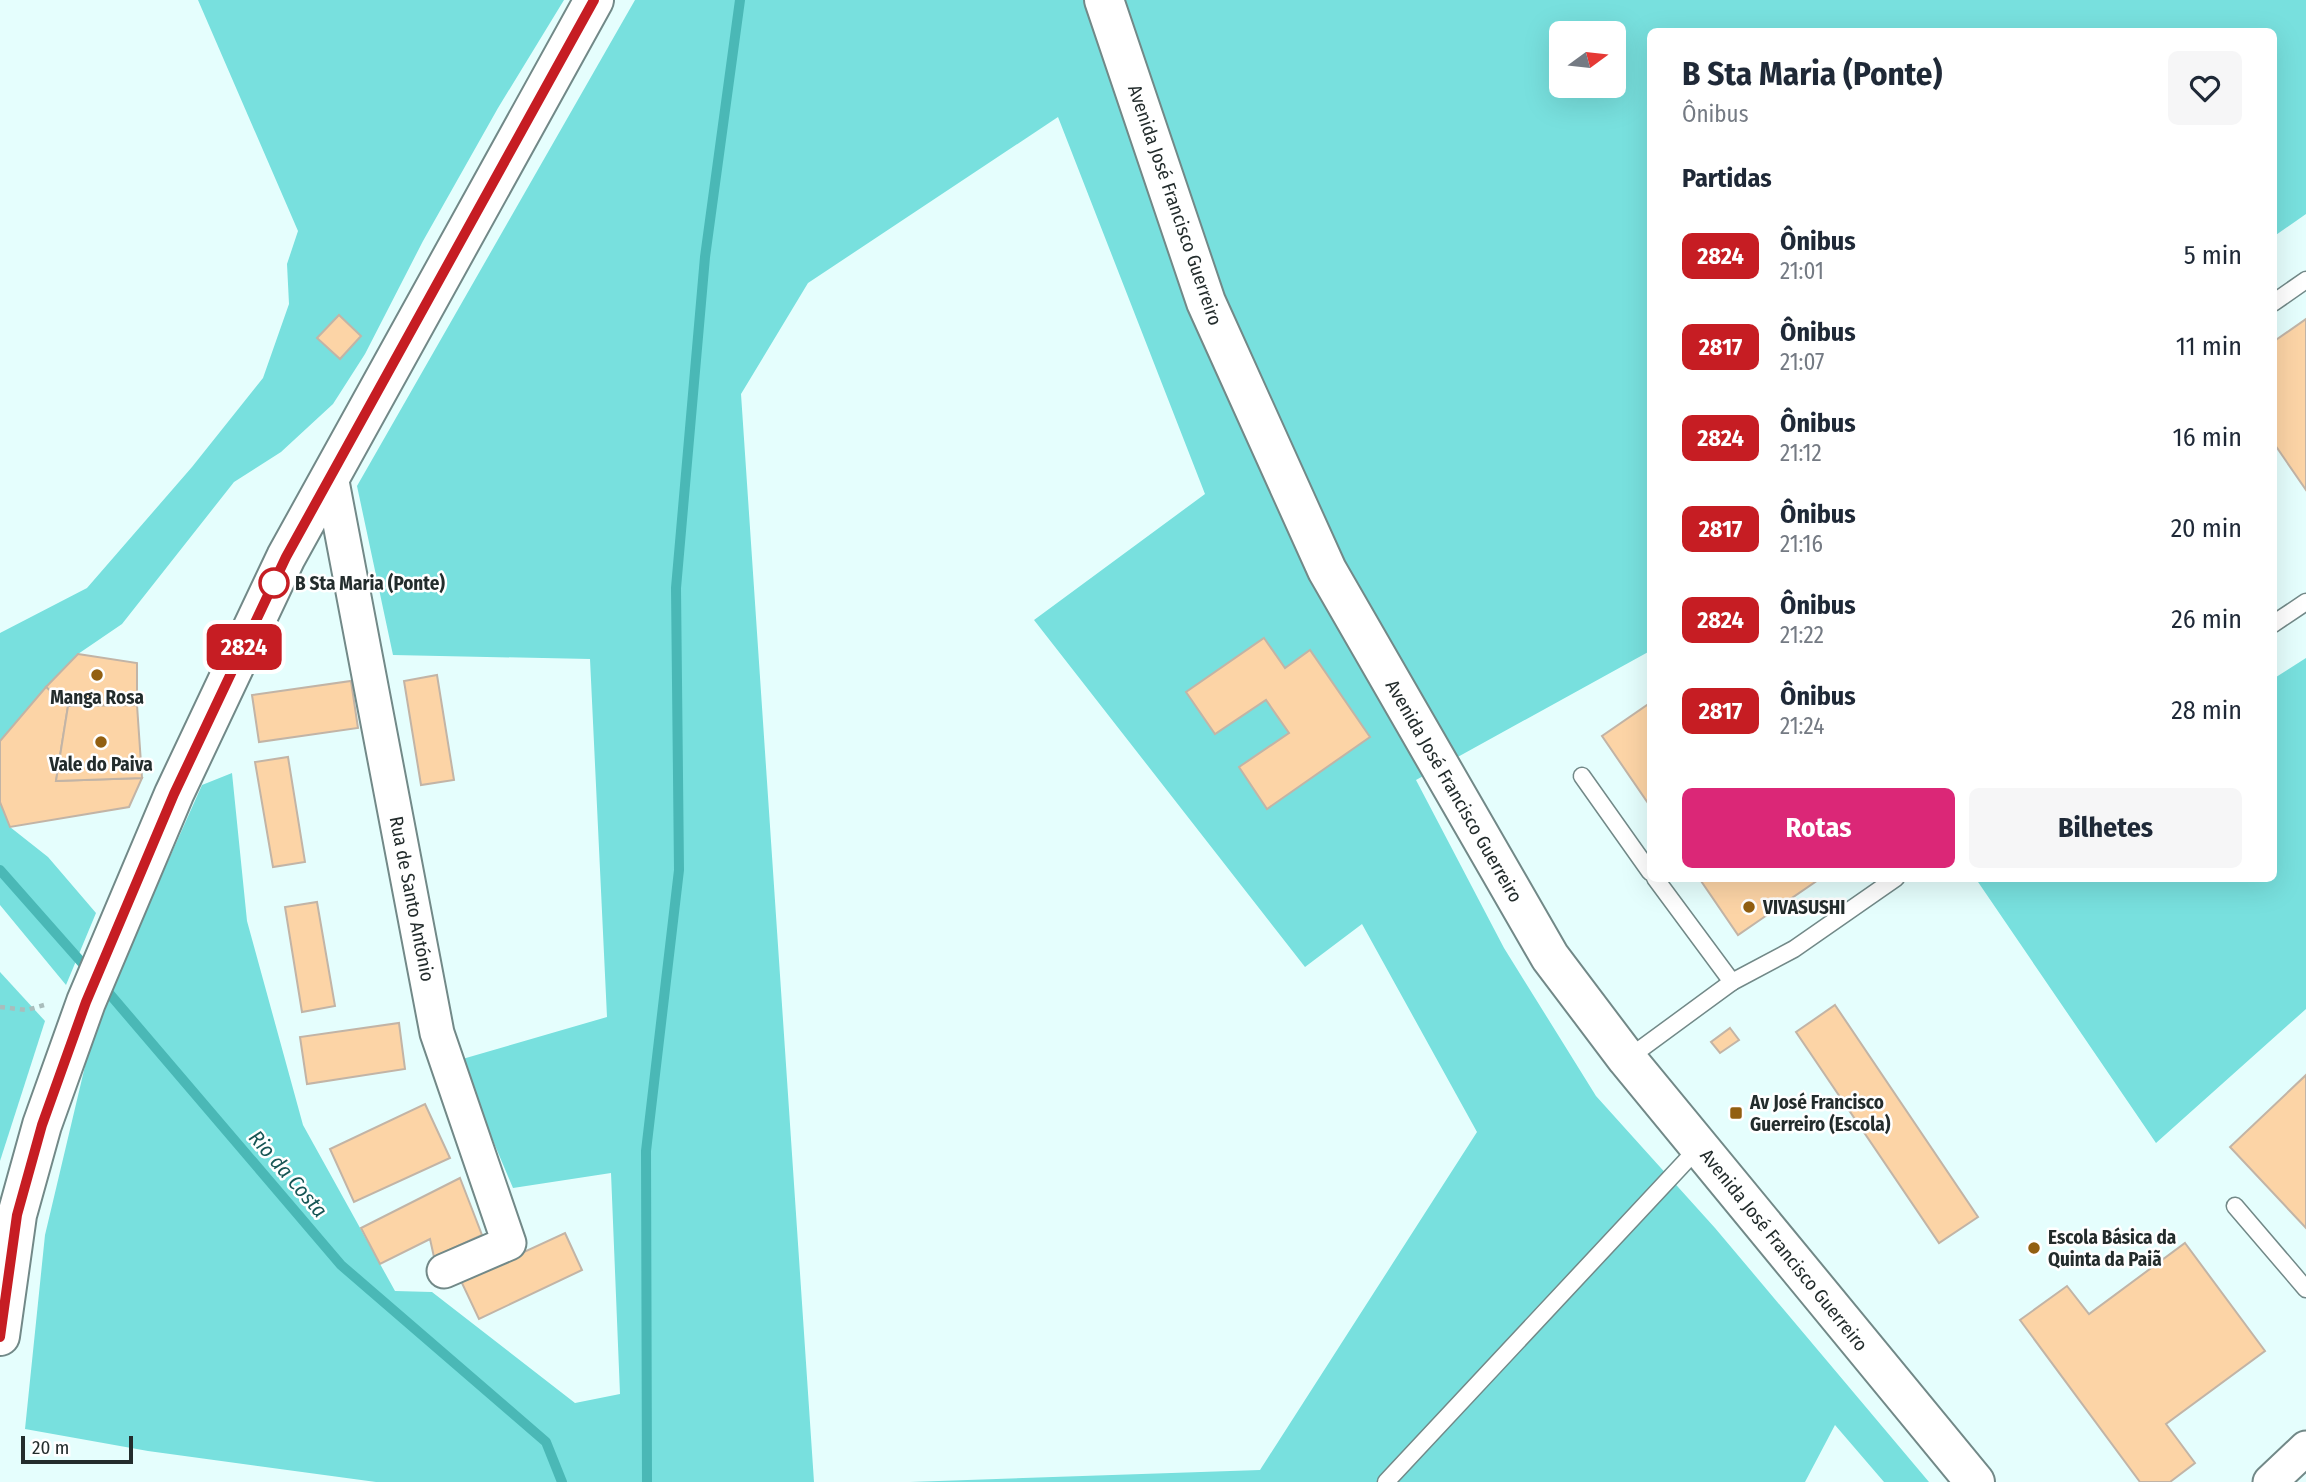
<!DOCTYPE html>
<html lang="pt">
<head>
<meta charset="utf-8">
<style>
  :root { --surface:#fff; --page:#f6f6f7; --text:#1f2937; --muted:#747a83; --accent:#db2777 }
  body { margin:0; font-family:"Fira Sans Condensed",sans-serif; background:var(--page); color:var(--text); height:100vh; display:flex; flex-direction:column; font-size:26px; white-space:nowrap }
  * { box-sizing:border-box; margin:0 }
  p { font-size:23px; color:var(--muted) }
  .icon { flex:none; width:38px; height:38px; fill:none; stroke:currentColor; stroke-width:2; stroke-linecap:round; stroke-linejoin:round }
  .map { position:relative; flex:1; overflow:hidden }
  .drawer { position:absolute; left:1647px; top:28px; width:630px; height:854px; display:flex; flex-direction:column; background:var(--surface); border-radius:10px; box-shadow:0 7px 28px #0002 }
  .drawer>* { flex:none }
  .badge { padding:0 14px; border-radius:10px; font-size:24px; line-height:46px }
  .needle { width:46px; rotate:75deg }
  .tools { position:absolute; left:1549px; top:21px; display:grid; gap:14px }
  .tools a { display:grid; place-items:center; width:77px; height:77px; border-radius:10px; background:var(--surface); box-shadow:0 7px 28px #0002; font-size:35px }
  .scale { position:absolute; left:21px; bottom:18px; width:112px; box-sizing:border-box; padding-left:7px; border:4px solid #232c2c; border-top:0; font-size:19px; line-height:24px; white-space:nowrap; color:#232c2c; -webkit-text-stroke:5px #fff; paint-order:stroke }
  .map>.badge { position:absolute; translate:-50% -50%; box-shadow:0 0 0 4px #fff }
  h2 { padding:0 35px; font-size:26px; line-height:63px }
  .round { display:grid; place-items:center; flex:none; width:74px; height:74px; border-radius:10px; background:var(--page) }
  .head { display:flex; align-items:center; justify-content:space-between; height:119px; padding:0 35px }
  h1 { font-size:33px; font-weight:700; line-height:52px }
  .button { display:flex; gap:14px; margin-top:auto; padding:14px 35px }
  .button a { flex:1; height:80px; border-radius:10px; background:var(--accent); color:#fff; font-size:28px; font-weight:700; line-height:80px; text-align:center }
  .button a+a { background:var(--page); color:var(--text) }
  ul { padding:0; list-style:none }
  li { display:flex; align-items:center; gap:21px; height:91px; padding:0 35px }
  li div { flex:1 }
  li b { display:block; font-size:26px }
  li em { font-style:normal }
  li .badge { min-width:77px; font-weight:700; text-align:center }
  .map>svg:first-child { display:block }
  .green { fill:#78e0de; fill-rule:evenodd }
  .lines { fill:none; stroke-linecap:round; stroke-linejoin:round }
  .stream { stroke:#4ab8b6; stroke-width:10 }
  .building { fill:#fcd4a6; stroke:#c2b4a6; stroke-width:2 }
  .lane-casing { stroke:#728988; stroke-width:19 }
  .street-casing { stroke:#728988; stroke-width:37 }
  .secondary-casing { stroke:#728988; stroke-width:42 }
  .path { stroke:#a9bdbc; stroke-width:4.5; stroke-dasharray:5 5; stroke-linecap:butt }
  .lane { stroke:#fff; stroke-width:16 }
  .street { stroke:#fff; stroke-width:33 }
  .secondary { stroke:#fff; stroke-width:38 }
  .line-casing { stroke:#fff; stroke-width:16 }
  .line { stroke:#c61d23; stroke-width:10 }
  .stop-dot { fill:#fff; stroke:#c61d23; stroke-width:3.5 }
  .poi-dot { fill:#925f11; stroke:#fff; stroke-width:2.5 }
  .labels { text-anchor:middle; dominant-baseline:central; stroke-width:5; stroke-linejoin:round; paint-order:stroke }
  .street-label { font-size:19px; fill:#232c2c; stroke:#fff }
  .stop-label { font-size:19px; font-weight:bold; fill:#232c2c; stroke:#fff; text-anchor:start }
  .poi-label { font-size:19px; font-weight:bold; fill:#232c2c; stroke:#fff; text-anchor:start }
  .water-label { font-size:21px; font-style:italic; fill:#175655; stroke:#fff }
</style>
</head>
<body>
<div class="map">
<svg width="2306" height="1482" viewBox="0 0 2306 1482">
  <rect width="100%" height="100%" fill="#e5fefd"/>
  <g class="green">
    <path d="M198 0H564L498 108 423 241 365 354 333 404 281 452 234 482 122 624 78 654 0 741V633L87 588 192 467 263 378 289 304 287 264 298 231Z"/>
    <path d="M635 0H2306V214L2273 237V32H1650V651L1416 780 1504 948 1596 1096 1715 1228 1929 1482H1884L1835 1425 1805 1482H910L1260 1470 1477 1132 1362 924 1305 967 1034 620 1205 494 1058 117 808 283 741 394 814 1482H376L148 1451 25 1429 45 1235 90 1045 127 953 202 785 232 773 247 921 303 1125 395 1291 432 1292 575 1403 620 1394 611 1173 513 1188 459 1060 607 1017 590 659 393 655 357 486ZM1561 33H1614V86H1561Z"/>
    <path d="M2306 658V1009L2156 1143 1976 879 2273 878V679Z"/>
    <path d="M0 802 10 827 48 857 96 913 66 985 0 905Z"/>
    <path d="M0 972 45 1021 0 1161Z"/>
  </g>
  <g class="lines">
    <g class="stream">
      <path d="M0 870 91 973"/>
      <path d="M102 985 341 1265 546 1442 562 1482"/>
      <path d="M647 1482 646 1151 679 870 676 588 705 257 740 0"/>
    </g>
  </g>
  <g class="building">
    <path d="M339 315 361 336 340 359 317 338Z"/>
    <path d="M2306 319V490L2273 442V342Z"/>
    <path d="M1264 638 1285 668 1310 650 1370 737 1267 809 1239 767 1289 733 1266 700 1215 734 1186 692Z"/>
    <path d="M78 654 137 663V705L68 706 46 687Z"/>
    <path d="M437 675 454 780 421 785 404 681Z"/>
    <path d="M351 681 358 728 259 742 252 695Z"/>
    <path d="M46 687 68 706 56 781 142 778 129 807 10 827 0 802V741Z"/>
    <path d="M1650 703V806L1602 736Z"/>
    <path d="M137 705 142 778 56 781 68 706Z"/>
    <path d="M288 757 305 862 273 867 255 762Z"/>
    <path d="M1699 878H1821L1738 935Z"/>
    <path d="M317 902 335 1006 302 1012 285 907Z"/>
    <path d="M1835 1005 1978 1217 1939 1243 1796 1032Z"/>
    <path d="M399 1023 405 1069 307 1084 300 1037Z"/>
    <path d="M1730 1028 1739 1040 1720 1053 1711 1042Z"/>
    <path d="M2306 1075V1228L2230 1147Z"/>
    <path d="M425 1104 450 1158 354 1202 330 1149Z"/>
    <path d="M460 1178 482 1235 434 1257 430 1239 380 1264 361 1228Z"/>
    <path d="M565 1233 582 1270 479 1319 461 1281Z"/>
    <path d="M2185 1243 2265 1351 2166 1424 2195 1463 2170 1482H2140L2020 1320 2067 1286 2089 1314Z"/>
  </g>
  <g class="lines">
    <defs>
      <g id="lane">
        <path d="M2273 303 2306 280"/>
        <path d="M2273 624 2306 602"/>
        <path d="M1582 776 1650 872"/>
        <path d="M1655 878 1732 982"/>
        <path d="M1627 1059 1732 982 1794 949 1896 878"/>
        <path d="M2235 1206 2306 1289"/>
        <path d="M1386 1482 1699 1147"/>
      </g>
      <g id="street">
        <path d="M331 476 437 1033 509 1243 444 1271"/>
        <path d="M2270 1482 2306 1448"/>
      </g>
      <g id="secondary">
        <path d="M1104 0 1206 302 1327 570 1550 957 1627 1059 1975 1482"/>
        <path d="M0 1336 17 1215 42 1125 86 1002 174 794 286 557 594 0"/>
      </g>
    </defs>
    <use href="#lane" class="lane-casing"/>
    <use href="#street" class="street-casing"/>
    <use href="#secondary" class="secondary-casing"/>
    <path class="path" d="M0 1007 27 1010 44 1005"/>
    <use href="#lane" class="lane"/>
    <use href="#street" class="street"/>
    <use href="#secondary" class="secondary"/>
  </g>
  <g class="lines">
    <defs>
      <path id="line" d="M0 1337 17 1215 42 1125 86 1002 174 794 286 557 594 0"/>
    </defs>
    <use href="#line" class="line-casing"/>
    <use href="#line" class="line"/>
  </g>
  <circle class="stop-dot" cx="274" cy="583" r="14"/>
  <g class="poi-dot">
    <circle cx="97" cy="675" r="7"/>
    <circle cx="101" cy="742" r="7"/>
    <circle cx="1749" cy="907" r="7"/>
    <rect x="1729" y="1106" width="14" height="14" rx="3.5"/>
    <circle cx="2034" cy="1248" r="7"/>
  </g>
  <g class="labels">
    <g class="street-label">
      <text transform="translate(1175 205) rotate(71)">Avenida José Francisco Guerreiro</text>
      <text transform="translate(1454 791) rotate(60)">Avenida José Francisco Guerreiro</text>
      <text transform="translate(412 899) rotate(79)">Rua de Santo António</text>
      <text transform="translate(1784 1250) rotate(51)">Avenida José Francisco Guerreiro</text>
    </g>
    <g class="stop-label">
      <text x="295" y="583">B Sta Maria (Ponte)</text>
    </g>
    <g class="poi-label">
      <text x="97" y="697" text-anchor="middle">Manga Rosa</text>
      <text x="101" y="764" text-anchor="middle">Vale do Paiva</text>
      <text x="1763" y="907">VIVASUSHI</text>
      <text x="1750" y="1102">Av José Francisco<tspan x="1750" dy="22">Guerreiro (Escola)</tspan></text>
      <text x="2048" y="1237">Escola Básica da<tspan x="2048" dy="22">Quinta da Paiã</tspan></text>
    </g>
    <g class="water-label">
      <text transform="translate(288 1174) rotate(49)">Rio da Costa</text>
    </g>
  </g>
</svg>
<div class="tools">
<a><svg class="needle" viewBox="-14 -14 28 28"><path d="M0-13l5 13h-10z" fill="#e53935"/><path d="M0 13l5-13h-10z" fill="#747a83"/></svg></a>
</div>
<div class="scale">20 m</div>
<b class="badge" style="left:244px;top:647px;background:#c61d23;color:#fff">2824</b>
<section class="drawer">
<div class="head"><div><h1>B Sta Maria (Ponte)</h1><p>Ônibus</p></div><a class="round"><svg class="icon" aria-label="heart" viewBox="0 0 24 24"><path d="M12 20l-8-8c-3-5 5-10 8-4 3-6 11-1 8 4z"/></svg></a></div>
<h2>Partidas</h2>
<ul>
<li><span class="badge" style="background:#c61d23;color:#fff">2824</span><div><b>Ônibus</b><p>21:01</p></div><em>5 min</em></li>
<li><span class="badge" style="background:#c61d23;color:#fff">2817</span><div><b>Ônibus</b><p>21:07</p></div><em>11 min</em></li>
<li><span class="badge" style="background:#c61d23;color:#fff">2824</span><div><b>Ônibus</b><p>21:12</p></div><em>16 min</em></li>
<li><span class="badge" style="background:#c61d23;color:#fff">2817</span><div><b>Ônibus</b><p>21:16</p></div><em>20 min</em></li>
<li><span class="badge" style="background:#c61d23;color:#fff">2824</span><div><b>Ônibus</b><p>21:22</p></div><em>26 min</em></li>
<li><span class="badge" style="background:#c61d23;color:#fff">2817</span><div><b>Ônibus</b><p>21:24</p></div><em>28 min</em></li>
</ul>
<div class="button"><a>Rotas</a><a>Bilhetes</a></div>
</section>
</div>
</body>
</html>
